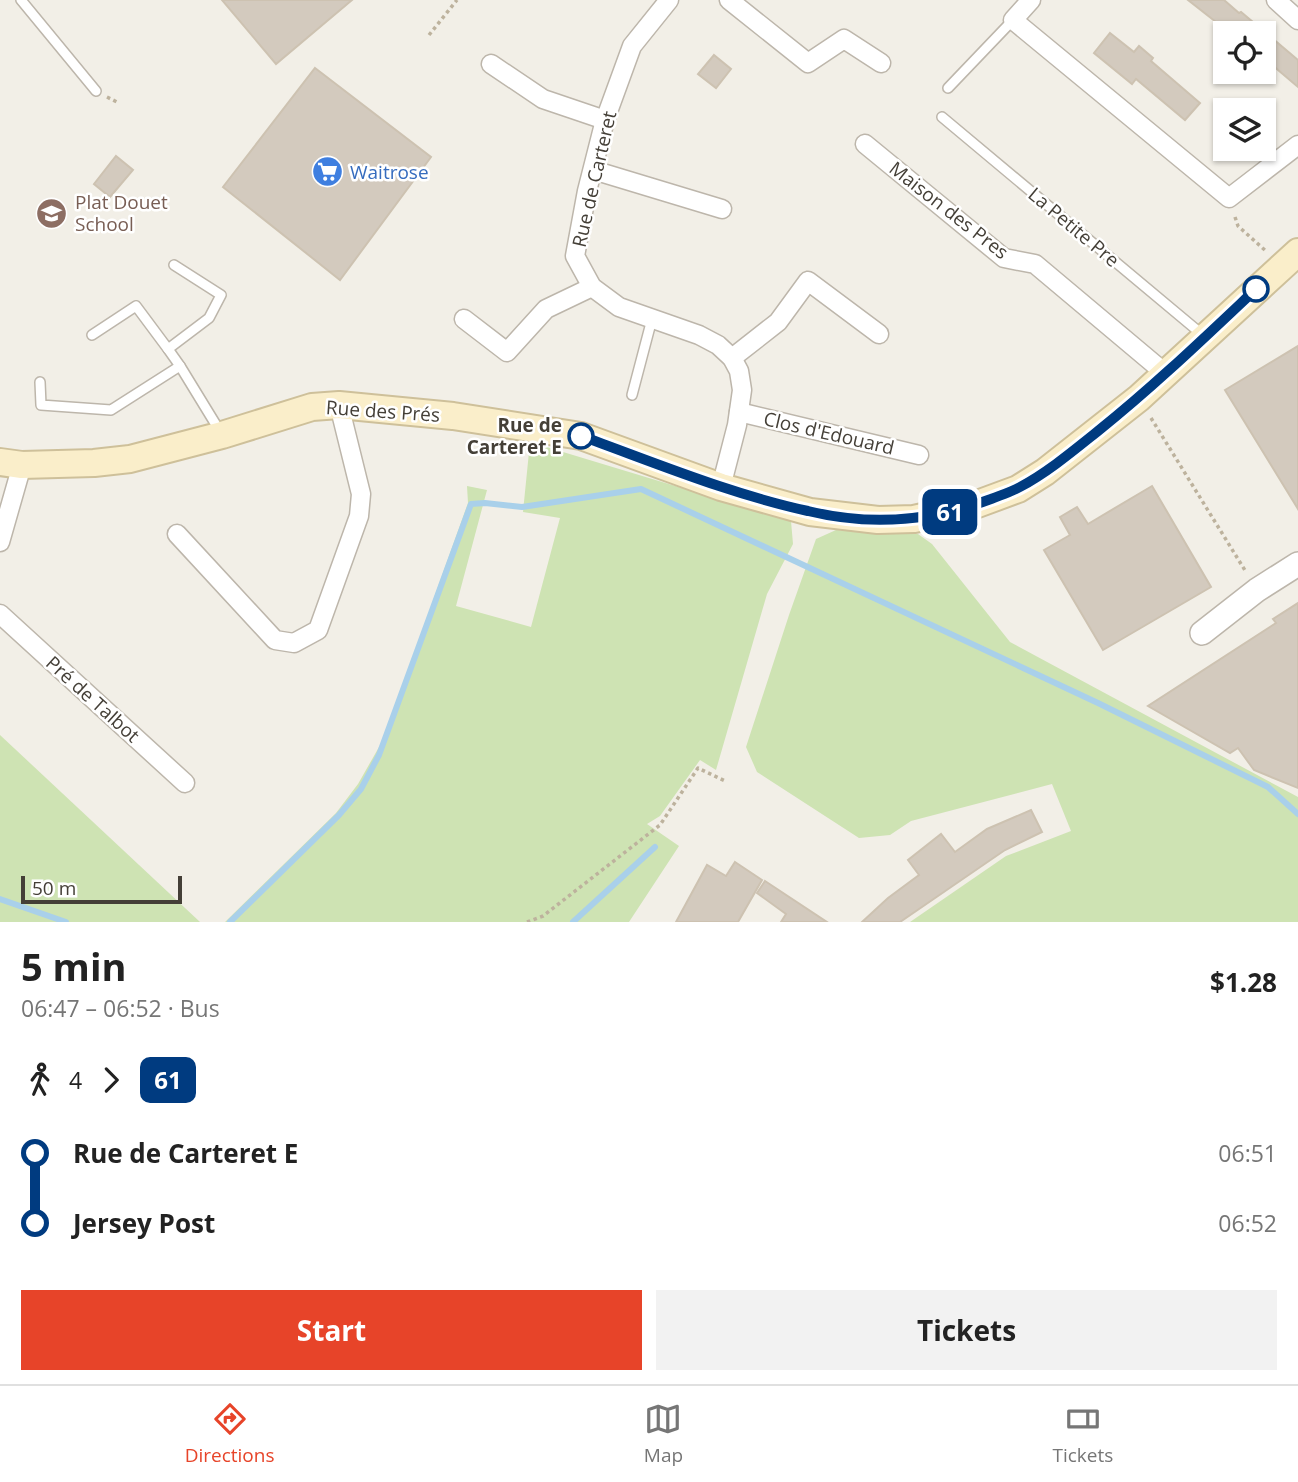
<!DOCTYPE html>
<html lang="en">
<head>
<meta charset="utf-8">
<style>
  :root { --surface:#fff; --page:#f2f2f2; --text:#222; --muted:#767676; --line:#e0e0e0; --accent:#e74429 }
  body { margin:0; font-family:"Open Sans",sans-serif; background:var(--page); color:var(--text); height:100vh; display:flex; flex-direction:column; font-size:26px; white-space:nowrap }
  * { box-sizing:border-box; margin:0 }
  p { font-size:23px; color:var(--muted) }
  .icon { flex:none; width:38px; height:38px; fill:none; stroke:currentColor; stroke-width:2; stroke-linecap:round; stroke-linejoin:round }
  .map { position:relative; height:922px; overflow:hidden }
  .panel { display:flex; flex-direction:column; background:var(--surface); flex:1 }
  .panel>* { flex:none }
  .badge { padding:0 14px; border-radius:10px; font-size:24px; line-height:46px }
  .buttons { position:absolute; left:1213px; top:21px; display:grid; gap:14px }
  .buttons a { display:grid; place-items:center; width:63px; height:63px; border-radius:0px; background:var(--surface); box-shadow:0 2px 5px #0004; font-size:35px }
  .scale { position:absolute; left:21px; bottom:18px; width:161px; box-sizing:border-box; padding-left:7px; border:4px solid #443f37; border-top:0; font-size:19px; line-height:24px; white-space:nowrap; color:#443f37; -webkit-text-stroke:5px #fff; paint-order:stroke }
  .map>.badge { position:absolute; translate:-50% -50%; box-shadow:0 0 0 4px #fff }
  .legs { display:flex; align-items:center; gap:10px; height:77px; padding:0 21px; font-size:23px }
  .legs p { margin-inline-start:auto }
  .overview { display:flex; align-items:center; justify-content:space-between; height:119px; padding:0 21px }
  h1 { font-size:38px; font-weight:700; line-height:52px }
  .action { display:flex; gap:14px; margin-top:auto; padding:14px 21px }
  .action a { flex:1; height:80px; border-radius:0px; background:var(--accent); color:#fff; font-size:28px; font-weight:700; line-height:80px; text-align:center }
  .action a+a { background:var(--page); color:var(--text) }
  ul { padding:0 21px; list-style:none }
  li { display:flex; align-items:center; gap:24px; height:70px; font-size:26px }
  li i { display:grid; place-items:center; width:10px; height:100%; margin:0 9px; background:currentColor }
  li i::after { content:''; width:18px; height:18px; margin:-9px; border:5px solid; border-radius:50%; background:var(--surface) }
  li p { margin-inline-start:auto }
  li:first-child i { background:linear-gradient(#0000 50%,currentColor 0) }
  li:last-child i { background:linear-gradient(currentColor 50%,#0000 0) }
  .tab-bar { display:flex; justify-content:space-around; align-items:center; height:98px; border-top:2px solid var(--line); background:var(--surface); font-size:19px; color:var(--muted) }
  .tab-bar a { display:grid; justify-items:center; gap:4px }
  .tab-bar .selected { color:var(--accent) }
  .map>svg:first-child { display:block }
  .green { fill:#cee3b3 }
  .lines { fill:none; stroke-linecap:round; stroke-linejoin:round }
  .stream { stroke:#a9d0ea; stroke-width:6 }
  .building { fill:#d3cabe; stroke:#cdc2b1; stroke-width:2 }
  .service-casing { stroke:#bdb6ab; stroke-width:12 }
  .minor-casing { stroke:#bdb6ab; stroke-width:21 }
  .tertiary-casing { stroke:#bdb6ab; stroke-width:26 }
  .secondary-casing { stroke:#cec09a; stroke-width:30 }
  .path { stroke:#bdb29d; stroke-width:3.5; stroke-dasharray:3.5 3.5; stroke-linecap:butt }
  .service { stroke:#fff; stroke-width:9 }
  .minor { stroke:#fff; stroke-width:18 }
  .tertiary { stroke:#fff; stroke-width:23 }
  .secondary { stroke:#faeeca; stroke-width:26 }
  .line-1-casing { stroke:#fff; stroke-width:16 }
  .line-1 { stroke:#003b80; stroke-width:10 }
  .stop-1-dot { fill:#fff; stroke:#003b80; stroke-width:3.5 }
  .labels { text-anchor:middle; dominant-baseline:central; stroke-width:5; stroke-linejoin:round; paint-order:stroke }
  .shop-label { font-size:19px; fill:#366cbe; stroke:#fff; text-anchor:start }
  .street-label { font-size:19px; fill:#443f37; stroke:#fff }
  .education-label { font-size:19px; fill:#785e54; stroke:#fff; text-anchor:start }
  .stop-label { font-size:19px; font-weight:bold; fill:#443f37; stroke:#fff; text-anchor:end }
</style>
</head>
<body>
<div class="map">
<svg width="1298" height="922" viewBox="0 0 1298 922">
  <rect width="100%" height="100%" fill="#f2efe7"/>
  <g class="green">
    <path d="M530 442 791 521 793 544 767 594 716 770 700 760 660 816 647 824 679 846 629 922H225L336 813 358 784 383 740 468 503 467 486 487 490 456 606 531 627 560 518 523 512Z"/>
    <path d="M836 530 918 534 932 544 1010 642 1298 797V922H910L1006 856 1071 831 1052 784 911 821 890 835 859 838 757 772 746 747 789 615 816 539Z"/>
    <path d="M0 735 200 922H0Z"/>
  </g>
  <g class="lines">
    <g class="stream">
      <path d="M0 899 66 922"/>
      <path d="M230 922 339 815 361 789 379 755 471 504 485 503 522 507 641 489 1098 703 1268 787 1298 814"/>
      <path d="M573 922 655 847"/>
    </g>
  </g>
  <g class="building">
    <path d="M222 0H352L276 64Z"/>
    <path d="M1188 0H1224L1239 13 1241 12 1298 60V87L1264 58V33H1230Z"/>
    <path d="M1110 33 1134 52 1139 46 1153 58 1151 61 1200 103 1185 120 1136 79 1132 84 1094 53Z"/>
    <path d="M714 55 731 69 716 88 698 74Z"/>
    <path d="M315 68 431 157 340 280 223 187Z"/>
    <path d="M116 156 133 170 110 197 94 184Z"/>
    <path d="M1298 346V509L1225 390Z"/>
    <path d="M1152 486 1211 587 1103 650 1044 550 1070 535 1060 517 1077 507 1088 524Z"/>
    <path d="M1298 603V788L1254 770 1238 748 1230 753 1148 706 1276 623 1273 619Z"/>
    <path d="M1031 810 1042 832 1005 850 900 922H862L888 898 919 875 908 860 941 834 955 852 987 829Z"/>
    <path d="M735 862 762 880 738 922H676L707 865 726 876Z"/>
    <path d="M765 881 827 922H781L786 914 757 893Z"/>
  </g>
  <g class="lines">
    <defs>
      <g id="service">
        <path d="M21 0 96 91"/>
        <path d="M948 88 1013 20"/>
        <path d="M942 117 1204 336"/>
        <path d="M174 265 221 295 209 318 168 349 180 366"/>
        <path d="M92 335 136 306 168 349"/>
        <path d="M40 382 41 405 111 410 180 366 221 433"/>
        <path d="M632 395 652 319"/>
      </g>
      <g id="minor">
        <path d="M669 0 632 46 605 120 587 191 575 256 592 287 619 307 699 335 718 345 732 358 739 371 742 390 737 425 721 487"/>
        <path d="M729 0 808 63 844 39 881 63"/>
        <path d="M1031 0 1013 20 1229 198 1298 145"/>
        <path d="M1276 0 1298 20"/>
        <path d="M491 64 543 99 605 120"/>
        <path d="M865 144 1004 258 1035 264 1166 374"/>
        <path d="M593 170 722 209"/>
        <path d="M464 319 507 352 546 309 592 287"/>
        <path d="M732 358 778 322 808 281 879 334"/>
        <path d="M739 412 919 455"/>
        <path d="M177 534 275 640 294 643 318 630 359 516 361 494 339 405"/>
        <path d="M0 542 22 465"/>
        <path d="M0 614 185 783"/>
      </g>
      <path id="tertiary" d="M1202 633 1257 590 1298 564"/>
      <path id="secondary" d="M0 462 22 465 94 463 130 459 222 435 312 407 339 405 453 416 581 436 721 487 810 512 878 520 914 519 972 506 1018 489 1045 472 1139 398 1298 252"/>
    </defs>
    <use href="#service" class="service-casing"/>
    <use href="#minor" class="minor-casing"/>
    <use href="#tertiary" class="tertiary-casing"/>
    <use href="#secondary" class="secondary-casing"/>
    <g class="path">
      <path d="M429 35 457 0"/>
      <path d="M107 97 117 102"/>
      <path d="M1235 217 1238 226 1267 252"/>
      <path d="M1151 418 1246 572"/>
      <path d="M527 922 543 916 660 825 698 768 725 781"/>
    </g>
    <use href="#service" class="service"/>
    <use href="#minor" class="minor"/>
    <use href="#tertiary" class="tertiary"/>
    <use href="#secondary" class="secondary"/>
  </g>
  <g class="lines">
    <defs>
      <path id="line-1" d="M581 436C656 463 730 494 808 511 869 526 932 521 991 499 1001 495 1011 492 1020 487 1048 472 1073 451 1098 431 1153 387 1204 338 1256 289"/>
    </defs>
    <use href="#line-1" class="line-1-casing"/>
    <use href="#line-1" class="line-1"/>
  </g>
  <defs>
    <symbol id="supermarket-disc" viewBox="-11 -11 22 22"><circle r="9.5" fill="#3f7fe0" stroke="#fff"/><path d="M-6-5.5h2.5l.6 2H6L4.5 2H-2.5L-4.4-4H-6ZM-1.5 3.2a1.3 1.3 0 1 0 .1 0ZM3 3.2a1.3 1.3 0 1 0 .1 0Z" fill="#fff"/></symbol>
    <symbol id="school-disc" viewBox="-11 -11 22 22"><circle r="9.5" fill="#8d6e63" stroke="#fff"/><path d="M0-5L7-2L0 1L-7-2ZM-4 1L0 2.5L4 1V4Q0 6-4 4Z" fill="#fff"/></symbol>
  </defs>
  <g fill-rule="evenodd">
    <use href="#supermarket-disc" x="310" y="154" width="35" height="35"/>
    <use href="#school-disc" x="34" y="196" width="35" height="35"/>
  </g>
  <g class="stop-1-dot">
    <circle cx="1256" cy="289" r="12"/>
    <circle cx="581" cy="436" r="12"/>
  </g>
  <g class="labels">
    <g class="shop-label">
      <text x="350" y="172">Waitrose</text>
    </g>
    <g class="street-label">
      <text transform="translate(594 179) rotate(-77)">Rue de Carteret</text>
      <text transform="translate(949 210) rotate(38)">Maison des Pres</text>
      <text transform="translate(1074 227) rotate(40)">La Petite Pre</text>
      <text transform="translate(383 411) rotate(4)">Rue des Prés</text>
      <text transform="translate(829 433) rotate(13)">Clos d'Edouard</text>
      <text transform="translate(93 699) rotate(42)">Pré de Talbot</text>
    </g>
    <g class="education-label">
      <text x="75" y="202">Plat Douet<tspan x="75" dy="22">School</tspan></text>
    </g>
    <g class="stop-label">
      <text x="562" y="425">Rue de<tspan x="562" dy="22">Carteret E</tspan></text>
    </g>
  </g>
</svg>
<div class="buttons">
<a><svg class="icon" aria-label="locate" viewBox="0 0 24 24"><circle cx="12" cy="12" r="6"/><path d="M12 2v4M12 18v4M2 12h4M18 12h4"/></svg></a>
<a><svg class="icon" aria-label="layers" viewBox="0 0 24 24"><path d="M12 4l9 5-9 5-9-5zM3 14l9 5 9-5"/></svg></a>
</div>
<div class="scale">50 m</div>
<b class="badge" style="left:950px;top:512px;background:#003b80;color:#fff">61</b>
</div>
<section class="panel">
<div class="overview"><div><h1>5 min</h1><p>06:47 – 06:52 · Bus</p></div><b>$1.28</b></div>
<div class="legs"><svg class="icon" aria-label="walk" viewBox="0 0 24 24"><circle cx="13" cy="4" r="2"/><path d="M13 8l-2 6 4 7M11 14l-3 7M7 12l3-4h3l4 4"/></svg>4<svg class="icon" aria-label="forward" viewBox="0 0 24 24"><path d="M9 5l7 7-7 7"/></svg><b class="badge" style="background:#003b80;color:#fff">61</b></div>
<ul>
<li><i style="color:#003b80"></i><b>Rue de Carteret E</b><p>06:51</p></li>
<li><i style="color:#003b80"></i><b>Jersey Post</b><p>06:52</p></li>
</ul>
<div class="action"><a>Start</a><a>Tickets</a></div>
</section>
<nav class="tab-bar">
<a class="selected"><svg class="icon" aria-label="directions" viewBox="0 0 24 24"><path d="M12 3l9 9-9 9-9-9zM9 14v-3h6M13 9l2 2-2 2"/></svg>Directions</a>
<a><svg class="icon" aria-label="map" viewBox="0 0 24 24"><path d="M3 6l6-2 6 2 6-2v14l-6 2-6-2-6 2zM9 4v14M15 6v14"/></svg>Map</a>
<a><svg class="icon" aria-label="tickets" viewBox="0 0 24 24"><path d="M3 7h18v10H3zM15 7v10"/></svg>Tickets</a>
</nav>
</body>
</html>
